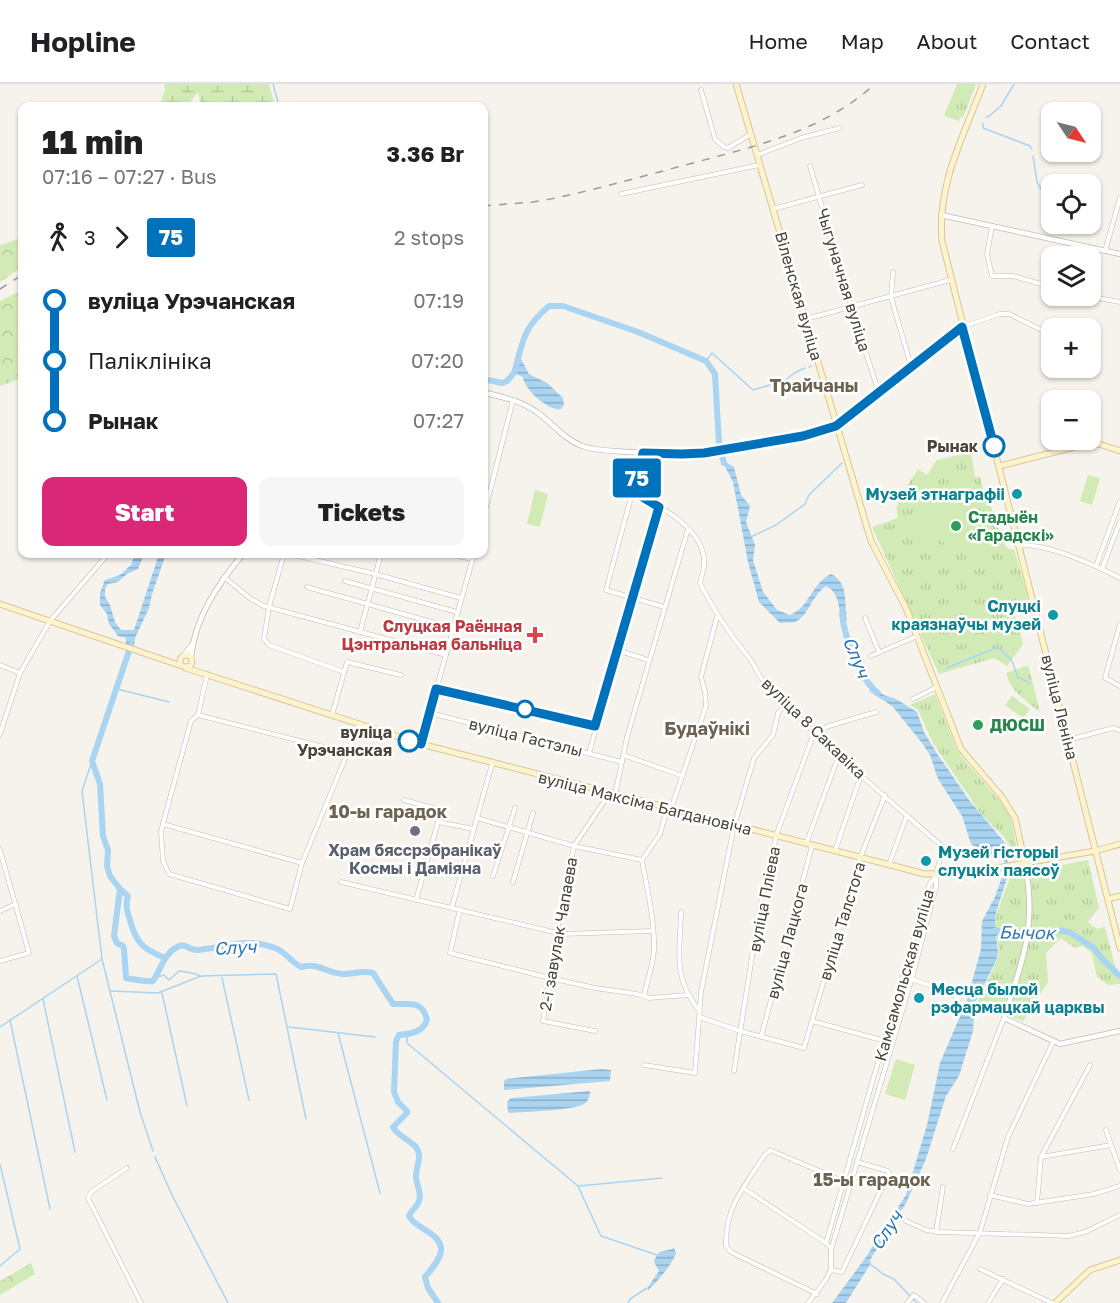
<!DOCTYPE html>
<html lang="en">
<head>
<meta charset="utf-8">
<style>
  :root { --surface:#fff; --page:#f6f6f6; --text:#202124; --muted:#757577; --line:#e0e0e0; --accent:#db2777 }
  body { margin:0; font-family:"Golos Text",sans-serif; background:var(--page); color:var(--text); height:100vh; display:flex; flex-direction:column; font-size:22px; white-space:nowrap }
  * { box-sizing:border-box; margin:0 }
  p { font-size:20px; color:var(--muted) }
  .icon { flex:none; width:33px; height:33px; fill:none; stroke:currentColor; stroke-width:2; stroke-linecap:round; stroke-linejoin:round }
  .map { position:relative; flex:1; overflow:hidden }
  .details { position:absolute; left:18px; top:18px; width:470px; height:456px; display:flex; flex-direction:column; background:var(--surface); border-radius:12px; box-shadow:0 2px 4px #0004 }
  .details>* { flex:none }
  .badge { padding:0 12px; border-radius:4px; font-size:21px; line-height:39px }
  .needle { width:39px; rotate:125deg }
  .tools { position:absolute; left:1041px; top:18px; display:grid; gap:12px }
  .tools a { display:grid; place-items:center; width:60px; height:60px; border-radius:12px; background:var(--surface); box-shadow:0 2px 4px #0004; font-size:30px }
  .map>.badge { position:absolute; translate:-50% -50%; box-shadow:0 0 0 3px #fff }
  .legs { display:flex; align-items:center; gap:9px; height:66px; padding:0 24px; font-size:20px }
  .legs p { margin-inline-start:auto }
  .overview { display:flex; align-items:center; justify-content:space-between; height:102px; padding:0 24px }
  h1 { font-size:33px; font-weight:800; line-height:45px }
  .button { display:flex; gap:12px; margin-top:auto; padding:12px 24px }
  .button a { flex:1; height:69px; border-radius:12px; background:var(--accent); color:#fff; font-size:24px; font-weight:800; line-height:69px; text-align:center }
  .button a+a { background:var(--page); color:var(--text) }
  ul { padding:0 24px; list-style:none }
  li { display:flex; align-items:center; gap:21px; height:60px; font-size:22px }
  li i { display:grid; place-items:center; width:9px; height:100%; margin:0 8px; background:currentColor }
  li i::after { content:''; width:15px; height:15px; margin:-8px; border:4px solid; border-radius:50%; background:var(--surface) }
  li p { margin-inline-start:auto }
  li:first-child i { background:linear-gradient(#0000 50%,currentColor 0) }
  li:last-child i { background:linear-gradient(currentColor 50%,#0000 0) }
  header { display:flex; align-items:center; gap:36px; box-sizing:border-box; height:84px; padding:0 30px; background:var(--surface); border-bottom:2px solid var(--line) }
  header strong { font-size:28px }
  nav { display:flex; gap:33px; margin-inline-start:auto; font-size:21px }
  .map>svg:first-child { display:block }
  .grass { fill:url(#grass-tufts) }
  .forest { fill:url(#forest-crowns) }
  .wetland { fill:url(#wetland-marsh) }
  .garden { fill:#d2eab5 }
  .water { fill:url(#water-rules) }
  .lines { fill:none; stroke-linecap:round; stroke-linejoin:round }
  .stream { stroke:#a9d4f2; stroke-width:1.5 }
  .river { stroke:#a9d4f2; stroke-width:6 }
  .minor-casing { stroke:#c2bbae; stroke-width:5 }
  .tertiary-casing { stroke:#c2bbae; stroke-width:6 }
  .secondary-casing { stroke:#d6c79b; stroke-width:7 }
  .minor { stroke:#fff; stroke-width:4 }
  .tertiary { stroke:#fff; stroke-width:4.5 }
  .secondary { stroke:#fff3cd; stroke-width:5 }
  .rail { stroke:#9a9a9a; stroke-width:1.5; stroke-dasharray:8 8; stroke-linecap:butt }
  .line-1-casing { stroke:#fff; stroke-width:14 }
  .line-1 { stroke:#0072bc; stroke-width:9 }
  .stop-1-dot { fill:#fff; stroke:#0072bc; stroke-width:3 }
  .culture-dot { fill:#0f9aa8; stroke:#fff; stroke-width:2 }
  .leisure-dot { fill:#2e9e5b; stroke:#fff; stroke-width:2 }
  .health-dot { fill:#e0444e; stroke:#fff; stroke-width:2 }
  .worship-dot { fill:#6b7280; stroke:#fff; stroke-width:2 }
  .labels { text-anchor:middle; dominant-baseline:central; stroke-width:5; stroke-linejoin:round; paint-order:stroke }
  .street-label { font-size:16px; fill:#4b4439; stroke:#fff }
  .stop-label { font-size:16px; font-weight:bold; fill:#4b4439; stroke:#fff; text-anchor:end }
  .culture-label { font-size:16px; font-weight:bold; fill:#0d838f; stroke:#fff; text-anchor:end }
  .leisure-label { font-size:16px; font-weight:bold; fill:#27864d; stroke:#fff; text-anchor:start }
  .health-label { font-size:16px; font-weight:bold; fill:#be3a42; stroke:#fff; text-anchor:end }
  .worship-label { font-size:16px; font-weight:bold; fill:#5b616d; stroke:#fff }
  .neighbourhood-label { font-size:18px; font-weight:bold; fill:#6e6250; stroke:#fff }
  .water-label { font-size:18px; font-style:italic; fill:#2e7ab2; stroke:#fff }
</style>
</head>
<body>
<header>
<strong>Hopline</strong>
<nav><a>Home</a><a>Map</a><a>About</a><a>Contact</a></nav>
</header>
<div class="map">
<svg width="1120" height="1219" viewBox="0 0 1120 1219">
  <defs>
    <pattern id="grass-tufts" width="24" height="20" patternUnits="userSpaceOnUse" patternTransform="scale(1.5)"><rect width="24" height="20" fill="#d2eab5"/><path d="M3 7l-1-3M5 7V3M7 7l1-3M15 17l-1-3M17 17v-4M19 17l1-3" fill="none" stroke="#b6ca9c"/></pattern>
    <pattern id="forest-crowns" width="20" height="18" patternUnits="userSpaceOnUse" patternTransform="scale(1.5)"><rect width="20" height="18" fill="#d2eab5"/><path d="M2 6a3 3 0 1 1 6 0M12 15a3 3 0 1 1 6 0" fill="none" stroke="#b6ca9c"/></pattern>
    <pattern id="wetland-marsh" width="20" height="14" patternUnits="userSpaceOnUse" patternTransform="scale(1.5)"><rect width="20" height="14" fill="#d2eab5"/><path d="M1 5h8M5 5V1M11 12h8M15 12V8" fill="none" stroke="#b6ca9c"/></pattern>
    <pattern id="water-rules" width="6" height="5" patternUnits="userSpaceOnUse" patternTransform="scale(1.5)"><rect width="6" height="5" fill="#a9d4f2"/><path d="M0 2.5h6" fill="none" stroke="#8caec5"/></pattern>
  </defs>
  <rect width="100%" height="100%" fill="#f6f3ec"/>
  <g class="grass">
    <path d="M957 0H976L963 34 960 33 959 37 944 32Z"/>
    <path d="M971 368 975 393H980L986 416 989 418 998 440 999 451 1009 449 1010 454 1005 456 1004 460 1009 465H1014L1029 515 1012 521 1023 560 1007 582 994 574 939 590 872 443 898 434C892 418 910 399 918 385L927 391 937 376Z"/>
    <path d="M1026 582 1029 583 1040 628C1025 616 1011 608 1006 589Z"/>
    <path d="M935 610 957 666 965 677 1006 724 1011 735 1018 772 1016 773V776L1010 777 1009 761 1004 753 981 730 933 659 918 626 910 621Z"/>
    <path d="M1088 776 1099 824 1088 838 1097 845 1105 843 1115 882 1119 887 1120 900 1108 901 1097 893 1092 870 1083 862 1075 864 1061 854 1046 869 1048 898 1023 937 976 921 996 879 999 869 995 842 997 828 1011 791Z"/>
  </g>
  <g class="forest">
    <path d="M22 154V183L0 198V161Z"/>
    <path d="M22 206V282L0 281V217Z"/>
    <path d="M31 1179 35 1190 0 1211V1197Z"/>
  </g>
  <g class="wetland">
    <path d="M164 0H269L275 22H201L198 8 187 22H159L165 6Z"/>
    <path d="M0 281 22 282V294L0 302Z"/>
  </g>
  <g class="garden">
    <path d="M1088 391 1100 394 1092 421 1080 417Z"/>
    <path d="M535 406 548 410 540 443 527 440Z"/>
    <path d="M951 411 992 434 990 437C1000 455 989 468 970 470L968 473 918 444C930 429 926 411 951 411Z"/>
    <path d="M1012 612 1030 625 1023 634 1005 621Z"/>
    <path d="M896 975 915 981 905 1016 885 1010Z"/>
  </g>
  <g class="water">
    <path d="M519 271 529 290 547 299 563 314 564 321 561 325C549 328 523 304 523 293L514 289Z"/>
    <path d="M724 372 727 379 734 383 741 411 750 422 746 438 755 461 753 476 763 508 777 526 790 531C810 523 811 500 831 490 849 499 844 518 847 536L841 539C839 525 840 509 826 502 812 511 808 533 795 538 791 539 784 538 780 539L759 518 748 478 733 398 720 373Z"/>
    <path d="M135 470H144L138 485 127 490 118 498 108 500 105 504V513L110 521 115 538 121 546H134L159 470H166L152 510 149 524 135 554 134 563 126 560V554L118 552 109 540 107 530 100 521V509L105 496 120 491 131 481Z"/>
    <path d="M873 603 884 611 896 615 917 628 924 648 936 668 969 716 1006 760 1009 788 996 828 995 843 1001 845 1000 849 996 852 998 869 996 877 975 919 973 947 959 992 946 1012 926 1075 906 1119 870 1176 871 1179 846 1219H832L866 1173 906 1111 927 1041 940 979 967 916 981 865 982 837 995 813 1003 790 1005 780 1002 772 990 771 971 760 962 732 938 695 930 671 922 659 892 622 869 607Z"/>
    <path d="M601 985 611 986 610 997 504 1006V997L506 995Z"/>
    <path d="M590 1007C590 1011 589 1017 584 1020 576 1026 523 1028 510 1029L508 1028 507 1018 511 1014Z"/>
    <path d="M674 1164 676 1169C673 1179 656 1200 648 1206V1203L659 1187 654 1178C659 1163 664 1169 674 1164Z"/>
  </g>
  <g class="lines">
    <g class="stream">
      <path d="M273 0 279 22"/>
      <path d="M986 33H988L1001 22 1014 0"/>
      <path d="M983 39V44L1030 62 1032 65"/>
      <path d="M1033 72 1037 98 1043 108"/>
      <path d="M1047 111 1052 115"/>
      <path d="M706 277 712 269 753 306 784 297 796 288 805 284"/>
      <path d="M809 283 811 282"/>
      <path d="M751 453 776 441 805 420 809 411 842 379"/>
      <path d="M947 584 998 563 1012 577 1018 593 1030 599"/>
      <path d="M117 605 169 618"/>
      <path d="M92 677 82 707 102 875 140 1028 153 1067"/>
      <path d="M77 892 107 1016"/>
      <path d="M155 894 164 891 169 896 179 887C185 888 196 889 200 892"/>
      <path d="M222 894 249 1016"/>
      <path d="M988 896 996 899"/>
      <path d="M111 907 158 909 201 892 276 890 306 1035"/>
      <path d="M162 909 187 1022"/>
      <path d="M43 915 75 1068"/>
      <path d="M10 936 50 1125"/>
      <path d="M0 943 102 875"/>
      <path d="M289 943 375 953"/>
      <path d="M338 949 380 1109"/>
      <path d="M407 950V959L578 1102 601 1152 657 1171"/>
      <path d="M155 1073 172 1111 228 1219"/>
      <path d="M0 1080 20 1165 0 1182"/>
      <path d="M579 1102 662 1094"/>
      <path d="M869 1179 883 1190 894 1195 910 1212"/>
      <path d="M913 1215 917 1219"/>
      <path d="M628 1219 630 1215 647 1204"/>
    </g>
    <g class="river">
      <path d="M483 295 502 299 507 297 514 289C523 258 522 245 549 222H563L638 248 706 277 715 290 719 359 724 379"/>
      <path d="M842 530C844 552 861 597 878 609"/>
      <path d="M131 561 92 677 100 700 103 752 108 766 107 782 110 792 120 805 114 852 117 859 123 862 124 865 126 894C130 895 149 898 153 897 161 885 164 870 177 863 185 858 190 867 198 866 225 863 248 853 275 864 286 868 291 878 301 883 320 878 327 890 344 890 354 890 362 886 373 889L393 920C409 921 422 915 427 936 423 948 411 950 399 951L396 957 394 1008 398 1018 407 1027V1029L393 1043C398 1052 408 1055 415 1062 424 1072 415 1083 416 1094 417 1103 422 1108 419 1117 417 1124 411 1126 409 1132 413 1140 420 1142 427 1147 452 1162 439 1176 425 1193L428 1204 438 1219"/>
      <path d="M120 805 128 812C125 821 127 827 130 836 136 859 143 865 165 874"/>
      <path d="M994 847 1043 849 1056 846 1069 848 1094 864 1103 876 1120 892"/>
    </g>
    <defs>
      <g id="minor">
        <path d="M701 6 715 55 724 63 728 64 751 50"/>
        <path d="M757 71 801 54 840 44"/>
        <path d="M810 82 851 223 879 309"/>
        <path d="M621 110 759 81"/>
        <path d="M773 125 862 101"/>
        <path d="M992 142 987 170 992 192H1013L1052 203"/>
        <path d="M1105 167 1120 114"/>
        <path d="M893 188 891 213 911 282"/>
        <path d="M1088 212 1120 218"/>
        <path d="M806 235 950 196"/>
        <path d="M836 342 962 243 1000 230H1009L1052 251"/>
        <path d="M643 369 606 506 664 523"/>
        <path d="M634 408C659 422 706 445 704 480 704 487 701 493 700 499 714 527 730 551 750 575 755 581 757 589 762 595 817 656 881 709 943 763L936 791V803L912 894 831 1166V1186"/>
        <path d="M483 435 513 316"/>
        <path d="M1018 462C1042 457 1097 482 1120 494"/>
        <path d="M284 470 269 523 264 555 269 561 344 588"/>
        <path d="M290 470 375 490 461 514"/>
        <path d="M450 470 472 475"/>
        <path d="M1096 482 1120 417"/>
        <path d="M1102 485 1120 438"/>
        <path d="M224 493 251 515 264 522 446 571"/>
        <path d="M345 497 457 528"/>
        <path d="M307 503 453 544"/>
        <path d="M865 534 879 568"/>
        <path d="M1120 540 1105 594 1120 602"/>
        <path d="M360 548 381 470"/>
        <path d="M617 566 648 576"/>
        <path d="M871 572 917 552"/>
        <path d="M0 581 20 589"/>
        <path d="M436 605 595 642"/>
        <path d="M913 615 937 603"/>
        <path d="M430 629 622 678"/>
        <path d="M198 631 191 637 161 747 163 777 169 790 290 825 302 779 359 641"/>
        <path d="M198 631 347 669"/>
        <path d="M198 631 207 591"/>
        <path d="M332 631 347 578 401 591"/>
        <path d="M0 650 20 589 50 537 108 470"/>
        <path d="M1068 656 1113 644 1120 646"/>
        <path d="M421 660 474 470"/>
        <path d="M589 669 659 423"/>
        <path d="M623 671 683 692"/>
        <path d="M615 711 627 653 688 445"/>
        <path d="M404 716 441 726 438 738 474 745"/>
        <path d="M671 725 706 622 705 608 701 593 717 533"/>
        <path d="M477 734 574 762 642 776"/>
        <path d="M163 740 302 779"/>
        <path d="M806 760 839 671"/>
        <path d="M0 766 29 869 0 877"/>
        <path d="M835 767 861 691"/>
        <path d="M889 781 907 731"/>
        <path d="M493 792 515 724"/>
        <path d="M341 798 562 850 652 847"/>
        <path d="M513 798 533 729"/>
        <path d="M416 816 438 738"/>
        <path d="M452 823 492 680"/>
        <path d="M460 825 450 869 550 894 595 904 637 910 649 914 687 911"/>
        <path d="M0 827 16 820"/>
        <path d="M681 828C680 871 672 892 700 928"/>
        <path d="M903 892 946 907 959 915"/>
        <path d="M644 912C647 897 653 881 654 866 655 836 647 806 642 776L660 750 667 725"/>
        <path d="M700 933 740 947 804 964 860 774 885 711"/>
        <path d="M812 937 885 957"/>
        <path d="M595 947 543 937 557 847 574 762 603 719 607 709"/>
        <path d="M761 953 812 762"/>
        <path d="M644 981 695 989 701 908 734 742 754 674 773 651 778 629 786 619"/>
        <path d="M734 987 760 822 777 749 814 649 829 642 876 628"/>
        <path d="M1106 1046 1120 1086"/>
        <path d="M953 1065 1004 934"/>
        <path d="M1041 1073 1111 1061"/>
        <path d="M127 1084 91 1108 88 1114 141 1219"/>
        <path d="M743 1104 826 1159 831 1165"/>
        <path d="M990 1111 1028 1120 1094 1110 1120 1102"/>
        <path d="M1037 1119 1041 1073 1090 981"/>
        <path d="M906 1137 926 1146 940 1148 1069 1152 1085 1148 1120 1131"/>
        <path d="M936 1148 943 1103"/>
        <path d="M826 1159 929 801 936 792"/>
        <path d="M980 1185 1052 1219"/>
        <path d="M817 1210 731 1168 726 1162C725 1123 744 1103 764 1072L770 1066 845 1098"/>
        <path d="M808 1219 825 1197 831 1186 842 1188 889 1089 888 1087 857 1078"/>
        <path d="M907 1219 914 1211 924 1219"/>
        <path d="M942 1219 980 1148 1008 1053 1053 958"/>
        <path d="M988 1219 1003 1195"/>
      </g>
      <g id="tertiary">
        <path d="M941 131 1120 170"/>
        <path d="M483 308C500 313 520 316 535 327 552 338 562 354 582 362 597 367 612 367 628 368 698 373 769 363 836 342"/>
        <path d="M184 571 191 562"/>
        <path d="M191 573C195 533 218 500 243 470"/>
        <path d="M1025 780C1037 843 1023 875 1004 934L1060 960 1120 947"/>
      </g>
      <g id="secondary">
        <path d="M736 0 871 457 906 524 961 665 1002 713 1015 734 1025 780"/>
        <path d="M983 0C964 52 937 99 942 157L1120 864"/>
        <path d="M1000 382 1082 361 1099 360 1120 367"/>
        <path d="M0 520 182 582"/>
        <circle cx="186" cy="577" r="6"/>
        <path d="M186 584 421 660 925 790 967 789 1095 767 1120 760"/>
        <path d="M1108 815 1120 812"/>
        <path d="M1055 1219 1090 1186 1120 1176"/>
      </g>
    </defs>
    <use href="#minor" class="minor-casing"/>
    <use href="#tertiary" class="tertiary-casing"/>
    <use href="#secondary" class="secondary-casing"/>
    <use href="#minor" class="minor"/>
    <use href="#tertiary" class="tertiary"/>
    <use href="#secondary" class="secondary"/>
    <g class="rail">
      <path d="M483 122 533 118 556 114C602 104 647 91 693 79 759 61 823 47 875 0"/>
      <path d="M0 205 22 191"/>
    </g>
  </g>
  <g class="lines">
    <defs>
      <path id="line-1" d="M409 657 421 660 436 605 595 642 659 423 634 408 643 369 682 370 704 369 803 352 836 342 962 243 994 362"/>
    </defs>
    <use href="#line-1" class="line-1-casing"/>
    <use href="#line-1" class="line-1"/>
  </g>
  <g class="stop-1-dot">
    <circle cx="994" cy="362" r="10"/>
    <circle cx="525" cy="625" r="8"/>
    <circle cx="409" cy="657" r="10"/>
  </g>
  <g class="culture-dot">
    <circle cx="1017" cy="410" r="6"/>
    <circle cx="1053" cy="531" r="6"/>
    <circle cx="926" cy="777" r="6"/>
    <circle cx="919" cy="914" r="6"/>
  </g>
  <g class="leisure-dot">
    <circle cx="956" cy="442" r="6"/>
    <circle cx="978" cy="641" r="6"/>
  </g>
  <path class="health-dot" d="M532 542h6v6h6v6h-6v6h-6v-6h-6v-6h6z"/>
  <circle class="worship-dot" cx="415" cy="747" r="6"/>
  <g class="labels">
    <g class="street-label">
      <text transform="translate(844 196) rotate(73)">Чыгуначная вуліца</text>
      <text transform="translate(799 212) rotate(74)">Віленская вуліца</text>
      <text transform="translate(1060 623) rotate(76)">вуліца Леніна</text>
      <text transform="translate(814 644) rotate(44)">вуліца 8 Сакавіка</text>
      <text transform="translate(526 653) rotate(14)">вуліца Гастэлы</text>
      <text transform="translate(645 719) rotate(14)">вуліца Максіма Багдановіча</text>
      <text transform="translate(764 815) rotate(-79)">вуліца Пліева</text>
      <text transform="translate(842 837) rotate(-73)">вуліца Талстога</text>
      <text transform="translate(558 850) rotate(-80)">2-і завулак Чапаева</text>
      <text transform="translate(787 857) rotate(-75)">вуліца Лацкога</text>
      <text transform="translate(904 891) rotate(-74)">Камсамольская вуліца</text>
    </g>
    <g class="stop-label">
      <text x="978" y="362">Рынак</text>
      <text x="392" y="648">вуліца<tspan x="392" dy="18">Урэчанская</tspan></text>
    </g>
    <g class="culture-label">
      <text x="1005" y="410">Музей этнаграфіі</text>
      <text x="1041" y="522">Слуцкі<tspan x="1041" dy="18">краязнаўчы музей</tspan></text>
      <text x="938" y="768" text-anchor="start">Музей гісторыі<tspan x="938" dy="18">слуцкіх паясоў</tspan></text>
      <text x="931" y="905" text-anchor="start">Месца былой<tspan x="931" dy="18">рэфармацкай царквы</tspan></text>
    </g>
    <g class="leisure-label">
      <text x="968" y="433">Стадыён<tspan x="968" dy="18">«Гарадскі»</tspan></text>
      <text x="990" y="641">ДЮСШ</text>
    </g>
    <g class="health-label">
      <text x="522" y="542">Слуцкая Раённая<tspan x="522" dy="18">Цэнтральная бальніца</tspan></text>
    </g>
    <g class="worship-label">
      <text x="415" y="766">Храм бяссрэбранікаў<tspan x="415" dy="18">Космы і Даміяна</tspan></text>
    </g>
    <g class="neighbourhood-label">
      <text x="814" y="301">Трайчаны</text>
      <text x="707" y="644">Будаўнікі</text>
      <text x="388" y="727">10-ы гарадок</text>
      <text x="872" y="1095">15-ы гарадок</text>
    </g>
    <g class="water-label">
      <text transform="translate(857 573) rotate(68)">Случ</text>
      <text transform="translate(1027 848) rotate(1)">Бычок</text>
      <text transform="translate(235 863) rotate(-3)">Случ</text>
      <text transform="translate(886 1146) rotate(-57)">Случ</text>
    </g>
  </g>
</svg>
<div class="tools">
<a><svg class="needle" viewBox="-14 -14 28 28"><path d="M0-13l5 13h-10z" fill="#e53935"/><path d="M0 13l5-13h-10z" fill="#757577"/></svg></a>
<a><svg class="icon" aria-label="locate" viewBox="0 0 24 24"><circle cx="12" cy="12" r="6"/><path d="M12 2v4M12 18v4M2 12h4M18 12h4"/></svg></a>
<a><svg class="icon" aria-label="layers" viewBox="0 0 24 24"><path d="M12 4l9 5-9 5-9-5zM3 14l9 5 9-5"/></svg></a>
<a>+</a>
<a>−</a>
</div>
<b class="badge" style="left:637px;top:394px;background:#0072bc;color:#fff">75</b>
<section class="details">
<div class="overview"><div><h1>11 min</h1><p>07:16 – 07:27 · Bus</p></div><b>3.36 Br</b></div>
<div class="legs"><svg class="icon" aria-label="walk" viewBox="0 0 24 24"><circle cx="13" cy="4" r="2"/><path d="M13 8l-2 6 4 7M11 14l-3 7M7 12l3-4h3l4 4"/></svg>3<svg class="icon" aria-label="forward" viewBox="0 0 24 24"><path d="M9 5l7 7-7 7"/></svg><b class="badge" style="background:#0072bc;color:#fff">75</b><p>2 stops</p></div>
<ul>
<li><i style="color:#0072bc"></i><b>вуліца Урэчанская</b><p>07:19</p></li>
<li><i style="color:#0072bc"></i><span>Паліклініка</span><p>07:20</p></li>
<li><i style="color:#0072bc"></i><b>Рынак</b><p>07:27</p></li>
</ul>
<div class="button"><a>Start</a><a>Tickets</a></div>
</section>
</div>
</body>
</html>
